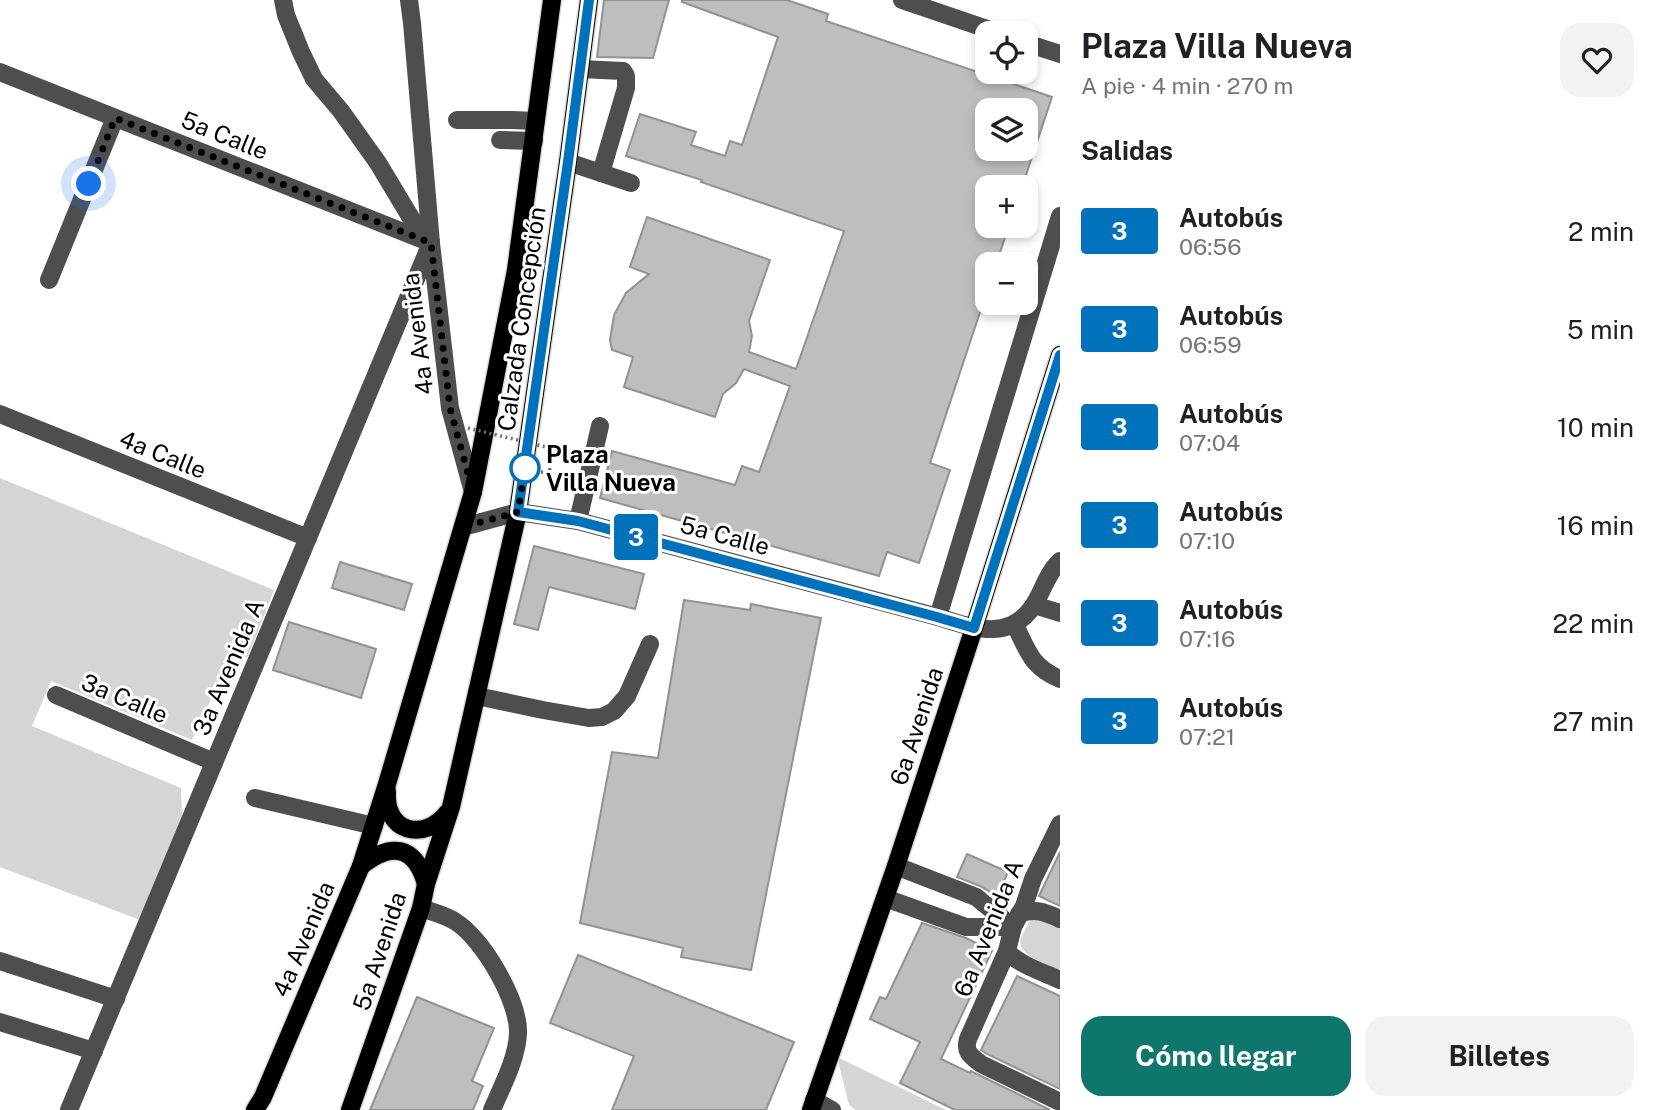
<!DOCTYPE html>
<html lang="es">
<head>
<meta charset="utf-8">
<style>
  :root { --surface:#fff; --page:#f2f2f2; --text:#202124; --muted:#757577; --accent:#0f766e }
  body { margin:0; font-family:"Public Sans",sans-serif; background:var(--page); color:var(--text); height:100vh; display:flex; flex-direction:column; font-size:26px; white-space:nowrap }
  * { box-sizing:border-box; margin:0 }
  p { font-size:23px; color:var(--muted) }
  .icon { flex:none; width:38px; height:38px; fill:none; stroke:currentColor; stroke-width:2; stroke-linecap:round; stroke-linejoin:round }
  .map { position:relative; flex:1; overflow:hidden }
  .sheet { display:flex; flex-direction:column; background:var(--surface); width:595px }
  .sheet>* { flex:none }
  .badge { padding:0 14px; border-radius:5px; font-size:24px; line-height:46px }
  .fabs { position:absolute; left:975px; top:21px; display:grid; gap:14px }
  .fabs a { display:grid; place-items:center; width:63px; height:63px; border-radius:14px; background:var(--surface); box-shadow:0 4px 10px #0003; font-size:35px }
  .you { position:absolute; width:35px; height:35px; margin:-18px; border:5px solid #fff; border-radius:50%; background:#1a73e8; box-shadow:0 0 0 10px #1a73e833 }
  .map>.badge { position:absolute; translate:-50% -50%; box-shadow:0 0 0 4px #fff }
  h2 { padding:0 21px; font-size:26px; line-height:63px }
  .round { display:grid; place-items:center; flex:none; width:74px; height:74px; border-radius:21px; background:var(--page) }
  .head { display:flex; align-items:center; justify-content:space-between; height:119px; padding:0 21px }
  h1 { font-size:33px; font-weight:700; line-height:52px }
  .primary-button { display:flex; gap:14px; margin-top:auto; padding:14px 21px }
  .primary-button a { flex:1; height:80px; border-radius:21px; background:var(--accent); color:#fff; font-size:28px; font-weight:700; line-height:80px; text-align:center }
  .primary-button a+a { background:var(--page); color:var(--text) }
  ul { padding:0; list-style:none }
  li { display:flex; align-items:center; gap:21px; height:98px; padding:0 21px }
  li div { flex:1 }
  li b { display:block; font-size:26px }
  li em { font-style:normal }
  li .badge { min-width:77px; font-weight:700; text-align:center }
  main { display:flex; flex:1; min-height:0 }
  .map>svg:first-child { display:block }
  .green { fill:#d5d5d5 }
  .building { fill:#bebebe; stroke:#929292; stroke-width:2; fill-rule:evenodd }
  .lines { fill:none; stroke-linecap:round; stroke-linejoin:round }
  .major-casing { stroke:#dbdbdb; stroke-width:21 }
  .path { stroke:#707070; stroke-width:3.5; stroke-dasharray:2 3.5; stroke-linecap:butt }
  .minor { stroke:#4e4e4e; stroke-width:18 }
  .major { stroke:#000; stroke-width:18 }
  .path-bridge { stroke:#707070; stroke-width:3.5; stroke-dasharray:2 3.5; stroke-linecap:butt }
  .line-casing { stroke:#fff; stroke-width:16 }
  .line { stroke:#0072bc; stroke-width:10 }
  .walk { stroke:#000; stroke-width:7; stroke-dasharray:0 12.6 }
  .stop-dot { fill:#fff; stroke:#0072bc; stroke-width:3.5 }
  .labels { text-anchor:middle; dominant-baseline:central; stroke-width:6; stroke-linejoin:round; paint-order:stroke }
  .street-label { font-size:24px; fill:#000; stroke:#fff }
  .stop-label { font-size:24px; font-weight:bold; fill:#000; stroke:#fff; text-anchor:start }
</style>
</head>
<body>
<main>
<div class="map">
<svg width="1060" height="1110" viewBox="0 0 1060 1110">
  <rect width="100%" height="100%" fill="#fff"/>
  <g class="green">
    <path d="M0 478 274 590 248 656 233 667 220 702 211 699 192 740 51 681 32 726 181 788 182 817 140 920 0 867Z"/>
    <path d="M1033 919 1060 925V971L1029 956 1021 947 1020 940 1029 922Z"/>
    <path d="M837 1057 946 1110H856L849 1105Z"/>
  </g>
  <g class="building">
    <path d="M604 0H669L653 58 597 57Z"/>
    <path d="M682 0H787L828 14 826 21 1052 97 1022 187H987V226H1009L996 264H987V291L930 463 950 470 919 563 887 552 879 576 600 498 612 451 735 485 742 466 759 472 790 386 744 369 736 383 723 394 715 417 624 387 633 357 612 350 610 340 614 315 626 293 649 274 630 267 647 217 770 260 749 321 752 336 749 352 796 369 844 231 701 182 702 180 626 156 640 114 696 132 691 145 725 156 730 141 742 145 778 37 682 2ZM987 110H1026V149H987Z"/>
    <path d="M534 546 644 574 635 609 549 587 538 630 514 624Z"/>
    <path d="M340 562 412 584 404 610 332 588Z"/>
    <path d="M684 600 750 610 751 604 821 618 751 970 681 957 683 948 580 923 612 752 658 758Z"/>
    <path d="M289 622 376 649 361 698 273 670Z"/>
    <path d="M1060 852V906L1039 896Z"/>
    <path d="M967 854 1008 872 997 896 980 886 957 877Z"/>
    <path d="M922 923 966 938 992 951 941 1059 970 1073 971 1071 1050 1110H955L900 1083 920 1042 870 1019 880 997 886 999Z"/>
    <path d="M578 955 794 1042 766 1110H612L634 1056 550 1023Z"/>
    <path d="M1017 976 1060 996V1089L987 1054 981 1050Z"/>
    <path d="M417 997 494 1028 472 1081 483 1086 473 1110H370Z"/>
  </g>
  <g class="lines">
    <defs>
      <g id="major">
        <path d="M387 791C384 832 424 843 448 812"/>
        <path d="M361 866C391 842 415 845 426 884"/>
        <path d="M255 1110 263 1097 361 866 387 784 473 492 516 270 552 0"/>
        <path d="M350 1110 421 908 426 884 451 807 518 512 568 162 589 0"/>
        <path d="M811 1110 896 866 974 628 1060 355"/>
      </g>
    </defs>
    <use href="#major" class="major-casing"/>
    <path class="path" d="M541 472 549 473 554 449"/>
    <g class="minor">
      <path d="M283 0 286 15 301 52 314 79 341 111 378 163 411 218 429 241"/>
      <path d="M409 0 412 23 431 243 450 408 473 492"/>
      <path d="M902 0 999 33"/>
      <path d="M1026 43 1060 54"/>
      <path d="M580 69 623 71 626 76V88L601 173"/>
      <path d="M0 72 431 243"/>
      <path d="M457 120H512L536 121"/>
      <path d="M500 140 534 141"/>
      <path d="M568 162 631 183"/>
      <path d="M49 280 115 118"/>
      <path d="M0 414 308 538"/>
      <path d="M578 521 600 426"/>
      <path d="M463 527 518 512 578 521 938 617C973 628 1011 643 1035 603 1043 590 1048 572 1060 561"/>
      <path d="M1034 605 1060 613"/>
      <path d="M938 617 1060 216"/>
      <path d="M1015 625C1028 651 1031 667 1060 679"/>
      <path d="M56 695 214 762"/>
      <path d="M477 696 543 710 589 718 602 717 614 711 627 696 650 644"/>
      <path d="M255 798 374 826"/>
      <path d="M1060 824 1033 879 1024 906 1013 927 1007 951 968 1039C964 1052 971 1056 981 1064L1060 1102"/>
      <path d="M896 866 976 897 1013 927"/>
      <path d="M885 898 966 927H1013"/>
      <path d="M421 908C432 912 446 915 456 922 483 939 519 1001 518 1033 517 1059 502 1086 492 1110"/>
      <path d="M1019 914C1036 908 1045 912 1060 919"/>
      <path d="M1007 951C1017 964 1045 973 1060 980"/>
      <path d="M0 961 116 999"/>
      <path d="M0 1022 94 1051"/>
      <path d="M814 1100 832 1110"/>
      <path d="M69 1110 431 243"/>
    </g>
    <use href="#major" class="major"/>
    <path class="path-bridge" d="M468 428 554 449"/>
  </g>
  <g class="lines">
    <defs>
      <path id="line" d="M589 0 568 162 518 512 578 521 937 617 974 628 1060 355"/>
    </defs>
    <use href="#line" class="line-casing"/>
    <use href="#line" class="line"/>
    <path class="walk" d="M89 184 115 118 431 243 450 408 473 492 463 527 518 512 525 468"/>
  </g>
  <circle class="stop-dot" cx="525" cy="468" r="14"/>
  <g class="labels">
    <g class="street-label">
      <text transform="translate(225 135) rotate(22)">5a Calle</text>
      <text transform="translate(521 319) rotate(-82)">Calzada Concepción</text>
      <text transform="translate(417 334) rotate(-97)">4a Avenida</text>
      <text transform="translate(163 454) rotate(22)">4a Calle</text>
      <text transform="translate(725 535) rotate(15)">5a Calle</text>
      <text transform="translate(228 667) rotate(-67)">3a Avenida A</text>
      <text transform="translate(125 698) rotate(23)">3a Calle</text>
      <text transform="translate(916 726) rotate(-72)">6a Avenida</text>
      <text transform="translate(988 928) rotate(-68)">6a Avenida A</text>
      <text transform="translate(303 939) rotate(-67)">4a Avenida</text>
      <text transform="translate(379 951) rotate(-72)">5a Avenida</text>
    </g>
    <g class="stop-label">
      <text x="546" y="454">Plaza<tspan x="546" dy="28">Villa Nueva</tspan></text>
    </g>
  </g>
</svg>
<div class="fabs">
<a><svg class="icon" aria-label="locate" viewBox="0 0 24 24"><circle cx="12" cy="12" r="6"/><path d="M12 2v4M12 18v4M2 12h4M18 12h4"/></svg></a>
<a><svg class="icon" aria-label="layers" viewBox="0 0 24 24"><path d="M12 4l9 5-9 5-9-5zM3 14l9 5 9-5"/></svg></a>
<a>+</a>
<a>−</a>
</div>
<div class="you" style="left:89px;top:184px"></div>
<b class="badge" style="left:636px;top:537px;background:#0072bc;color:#fff">3</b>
</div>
<section class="sheet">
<div class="head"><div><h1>Plaza Villa Nueva</h1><p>A pie · 4 min · 270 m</p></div><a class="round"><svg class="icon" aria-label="heart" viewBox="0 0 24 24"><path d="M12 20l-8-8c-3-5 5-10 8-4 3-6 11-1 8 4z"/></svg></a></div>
<h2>Salidas</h2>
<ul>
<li><span class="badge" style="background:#0072bc;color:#fff">3</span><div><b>Autobús</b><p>06:56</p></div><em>2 min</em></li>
<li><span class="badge" style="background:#0072bc;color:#fff">3</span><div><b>Autobús</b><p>06:59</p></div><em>5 min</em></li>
<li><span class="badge" style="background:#0072bc;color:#fff">3</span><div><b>Autobús</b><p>07:04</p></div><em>10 min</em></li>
<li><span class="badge" style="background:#0072bc;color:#fff">3</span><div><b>Autobús</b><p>07:10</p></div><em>16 min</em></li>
<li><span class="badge" style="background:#0072bc;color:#fff">3</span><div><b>Autobús</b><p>07:16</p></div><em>22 min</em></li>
<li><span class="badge" style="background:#0072bc;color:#fff">3</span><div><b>Autobús</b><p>07:21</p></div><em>27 min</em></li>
</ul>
<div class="primary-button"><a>Cómo llegar</a><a>Billetes</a></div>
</section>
</main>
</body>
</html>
